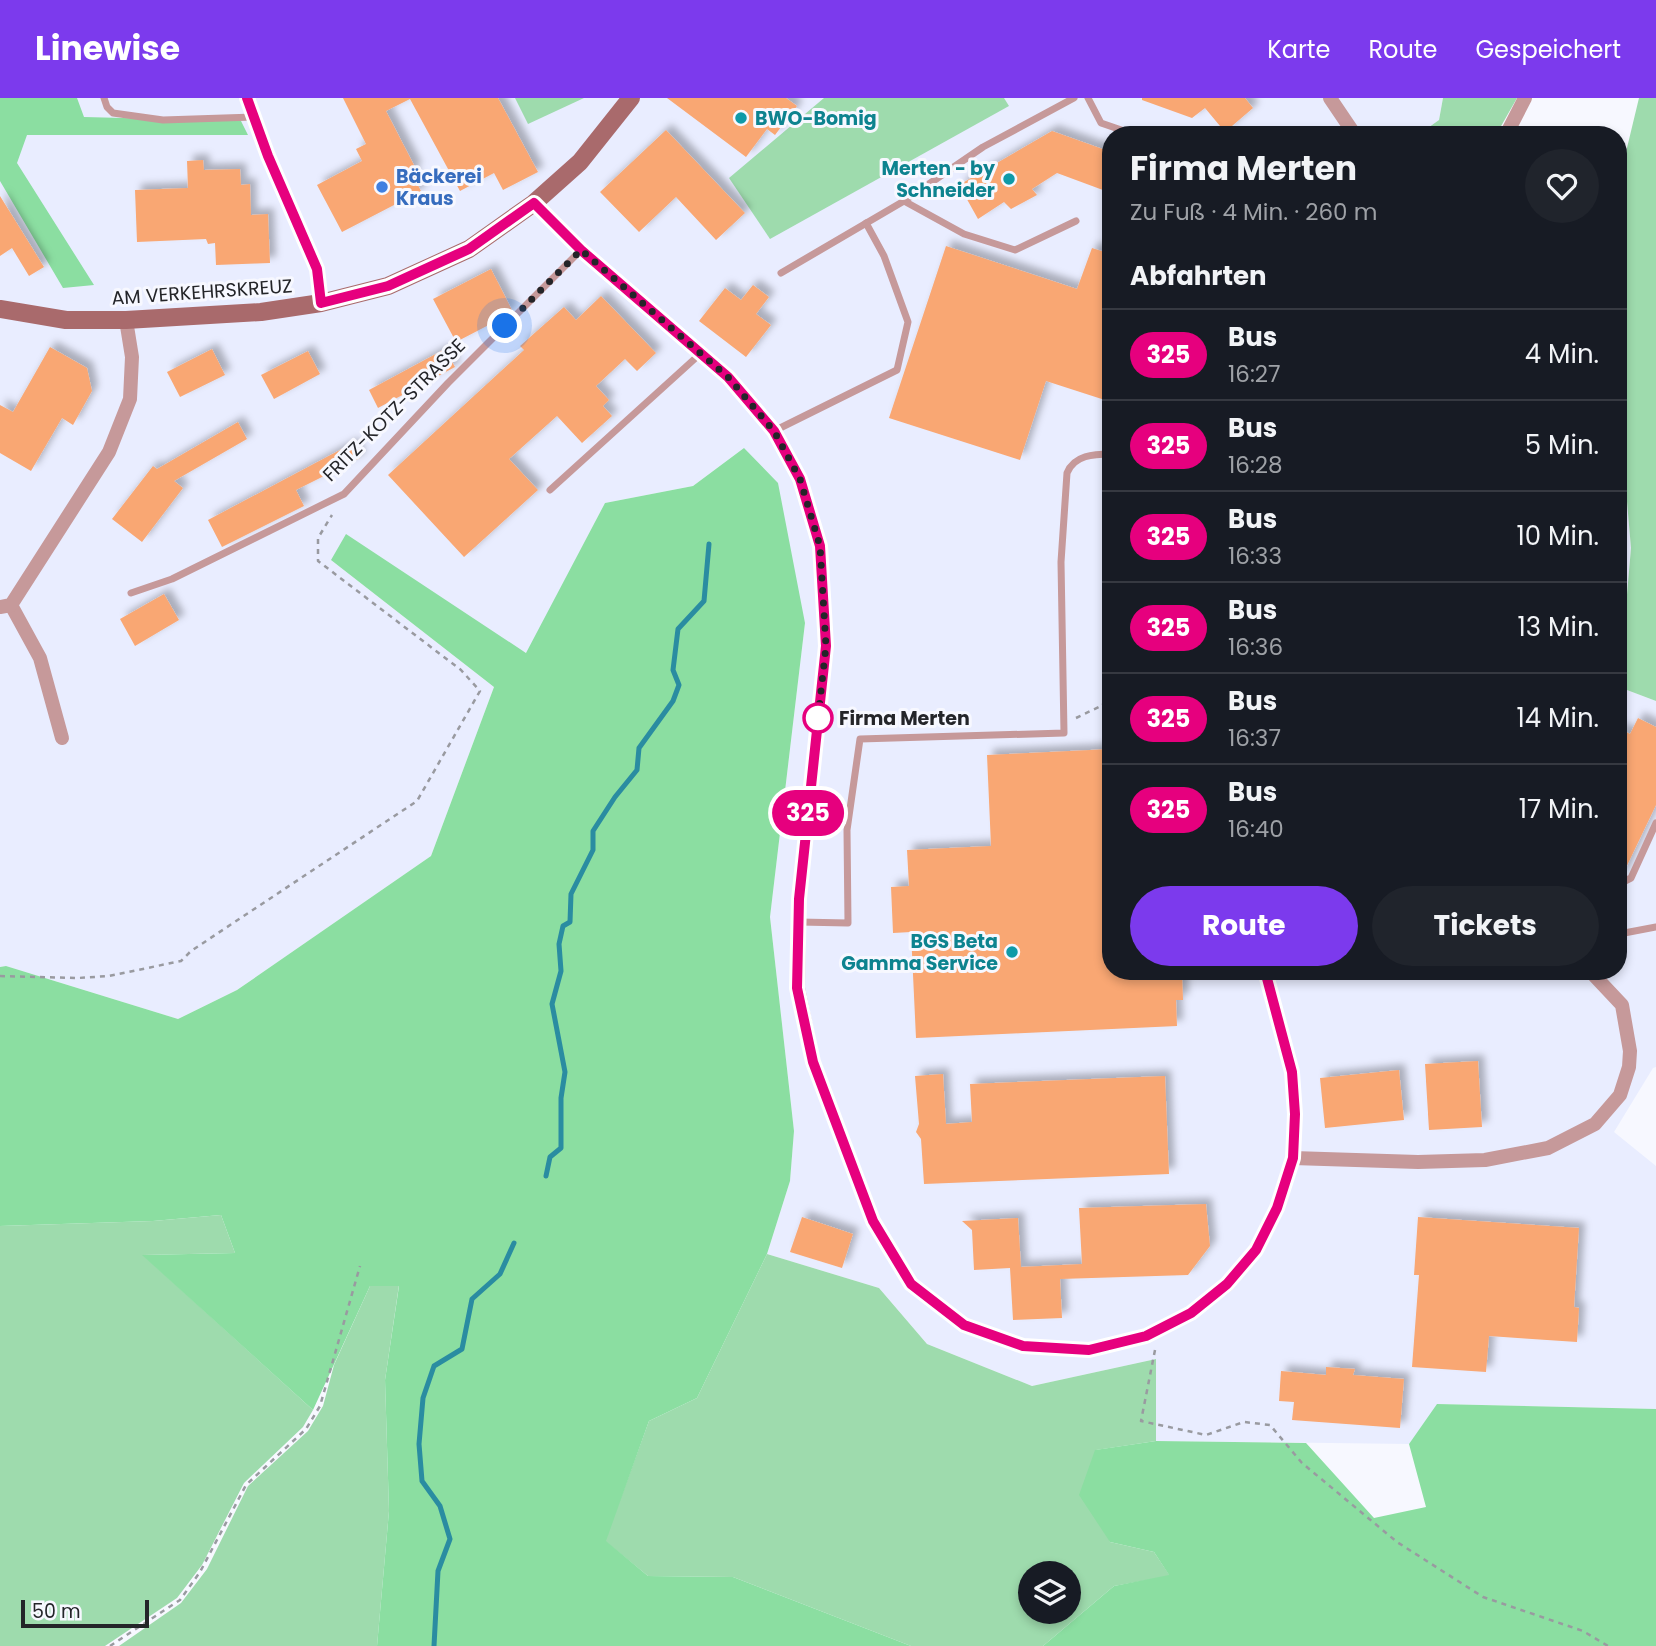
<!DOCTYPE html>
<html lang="de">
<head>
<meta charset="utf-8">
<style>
  :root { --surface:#171b24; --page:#20242c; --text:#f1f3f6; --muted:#9ea1a6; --line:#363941; --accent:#7c3aed }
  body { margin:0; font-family:Poppins,sans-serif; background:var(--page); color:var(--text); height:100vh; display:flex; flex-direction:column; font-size:26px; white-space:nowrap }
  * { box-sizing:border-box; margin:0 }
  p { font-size:23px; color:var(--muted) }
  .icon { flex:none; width:38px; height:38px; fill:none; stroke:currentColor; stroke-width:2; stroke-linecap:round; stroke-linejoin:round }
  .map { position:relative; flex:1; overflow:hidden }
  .drawer { position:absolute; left:1102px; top:28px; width:525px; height:854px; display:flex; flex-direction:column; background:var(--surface); border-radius:28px; box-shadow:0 4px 10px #0003 }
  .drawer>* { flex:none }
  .badge { padding:0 14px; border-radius:23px; font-size:24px; line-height:46px }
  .buttons { position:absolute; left:1018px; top:1463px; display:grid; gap:14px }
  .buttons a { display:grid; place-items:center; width:63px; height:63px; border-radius:50%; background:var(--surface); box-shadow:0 4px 10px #0003; font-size:35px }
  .scale { position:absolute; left:21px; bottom:18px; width:128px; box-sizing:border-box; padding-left:7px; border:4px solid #242529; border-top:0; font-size:19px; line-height:24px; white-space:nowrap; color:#242529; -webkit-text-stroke:5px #f7f8ff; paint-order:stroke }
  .you { position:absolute; width:35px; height:35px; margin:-18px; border:5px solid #fff; border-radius:50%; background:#1a73e8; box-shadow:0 0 0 10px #1a73e833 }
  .map>.badge { position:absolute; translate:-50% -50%; box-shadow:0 0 0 4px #fff }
  h2 { padding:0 28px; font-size:26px; line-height:63px }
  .round { display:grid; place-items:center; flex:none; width:74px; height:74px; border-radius:37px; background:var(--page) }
  .summary { display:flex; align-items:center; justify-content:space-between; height:119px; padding:0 28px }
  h1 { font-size:33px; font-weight:700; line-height:52px }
  .action { display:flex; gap:14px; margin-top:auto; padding:14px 28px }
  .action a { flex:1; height:80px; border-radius:42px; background:var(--accent); color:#fff; font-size:28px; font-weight:700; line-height:80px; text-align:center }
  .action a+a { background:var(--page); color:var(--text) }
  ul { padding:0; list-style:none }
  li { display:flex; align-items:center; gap:21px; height:91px; padding:0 28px; border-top:2px solid var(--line) }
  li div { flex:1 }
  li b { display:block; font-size:26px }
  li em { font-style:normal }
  li .badge { min-width:77px; font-weight:700; text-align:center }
  header { display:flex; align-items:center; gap:42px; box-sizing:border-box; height:98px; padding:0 35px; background:var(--accent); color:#fff }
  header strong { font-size:33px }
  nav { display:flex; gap:38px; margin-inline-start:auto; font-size:24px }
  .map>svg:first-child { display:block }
  .built { fill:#e9edff }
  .green { fill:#9edbad; fill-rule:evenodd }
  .forest { fill:#8bdea1 }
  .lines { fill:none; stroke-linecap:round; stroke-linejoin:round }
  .stream { stroke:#2a8ca1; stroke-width:5 }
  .building { fill:#f9a773; filter:url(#shadow) }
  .path { stroke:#999aa0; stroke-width:2.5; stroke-dasharray:5 5; stroke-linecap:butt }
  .lane { stroke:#c6999a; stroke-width:7 }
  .street { stroke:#c6999a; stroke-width:14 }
  .secondary { stroke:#a96a6c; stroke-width:18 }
  .line-casing { stroke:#fff; stroke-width:16 }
  .line { stroke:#e6007e; stroke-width:10 }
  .walk { stroke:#242529; stroke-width:7; stroke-dasharray:0 12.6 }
  .culture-dot { fill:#0f9aa8; stroke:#f7f8ff; stroke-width:2.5 }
  .shop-dot { fill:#3f7fe0; stroke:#f7f8ff; stroke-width:2.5 }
  .stop-dot { fill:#fff; stroke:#e6007e; stroke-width:3.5 }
  .labels { text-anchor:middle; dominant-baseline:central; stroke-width:6; stroke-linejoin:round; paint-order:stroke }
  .culture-label { font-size:19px; font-weight:bold; fill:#0d838f; stroke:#f7f8ff; text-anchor:end }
  .shop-label { font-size:19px; font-weight:bold; fill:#366cbe; stroke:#f7f8ff; text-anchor:start }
  .street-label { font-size:19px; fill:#242529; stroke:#f7f8ff }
  .stop-label { font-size:19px; font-weight:bold; fill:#242529; stroke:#f7f8ff; text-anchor:start }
</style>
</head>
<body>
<header>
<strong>Linewise</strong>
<nav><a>Karte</a><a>Route</a><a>Gespeichert</a></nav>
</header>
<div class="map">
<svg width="1656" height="1548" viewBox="0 0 1656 1548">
  <defs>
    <filter id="shadow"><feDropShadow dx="6" dy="-6" stdDeviation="3.5" flood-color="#0004"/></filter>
  </defs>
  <rect width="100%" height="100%" fill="#f7f8ff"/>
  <g class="built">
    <path d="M0 0H1443L1439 22 1418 37H1111V873H1619V589L1656 603V969L1653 970 1614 1034 1656 1068V1311L1438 1306 1409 1346 1156 1343V1261L1032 1288 927 1246 879 1190 767 1156 790 1083 794 1033 770 819 805 525 744 350 693 388 605 405 527 555 331 462 494 589 431 758 237 892 178 921 6 868 0 869Z"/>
    <path d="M1619 312 1631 450 1619 581Z"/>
  </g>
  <g class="green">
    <path d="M515 0H584L528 26Z"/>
    <path d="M824 0H1004L1009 8 770 141 729 80Z"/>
    <path d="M1443 0H1517L1496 37H1418L1439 22Z"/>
    <path d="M1639 0H1656V603L1619 589 1631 450 1619 311V83Z"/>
    <path d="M221 1117 235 1155 143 1157 313 1312 303 1329 244 1385 202 1467 177 1500 105 1548H0V1128L153 1123Z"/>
    <path d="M767 1156 879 1190 927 1246 1032 1288 1156 1261V1343L1096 1352 1110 1444 1154 1454 1170 1478 1114 1488 1043 1548H911L733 1479 648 1478 605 1443 649 1323 697 1300ZM1031 1475H1069V1514H1031Z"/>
    <path d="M399 1187 385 1282 389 1413 377 1548H119L181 1505 207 1471 248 1388 308 1333 323 1308 334 1267 370 1188Z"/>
  </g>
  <g class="forest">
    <path d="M0 0H77L84 19 241 23 248 37H27L17 65 94 187 63 190 0 83Z"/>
    <path d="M744 350 778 385 805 525 770 819 794 1033 790 1083 767 1156 697 1300 649 1323 606 1443 648 1478 733 1479 911 1548H377L389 1413 385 1282 399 1188H370L313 1312 142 1157 235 1155 221 1117 153 1123 0 1128V869L6 868 178 921 237 892 431 758 494 589 331 462 346 436 526 555 605 405 693 388Z"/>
    <path d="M1437 1306 1656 1311V1548H1043L1114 1488 1169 1477 1154 1454 1110 1444 1079 1397 1095 1352 1156 1343 1306 1345 1374 1420 1426 1409 1409 1346Z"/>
  </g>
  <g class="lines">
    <g class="stream">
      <path d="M546 1078 550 1059 561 1050V1000L565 974 552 906 561 873 559 846 563 828 570 824 571 796 593 752V733L615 699 637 672 639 650 673 603 679 587 673 572 678 531 704 503 709 446"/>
      <path d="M434 1548 438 1473 450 1441 440 1408 422 1383 419 1346 423 1300 434 1268 462 1251 472 1201 500 1176 514 1145"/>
    </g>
  </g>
  <g class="building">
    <path d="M343 0H498L538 74 503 92 494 75 460 93 410 1 386 13 416 71 411 74 421 93 342 134 317 87 362 63 356 51 366 46Z"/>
    <path d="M667 0H786L797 8 775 37 767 31 746 59Z"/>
    <path d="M1142 0H1245L1253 10 1225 34 1205 10 1192 20 1142 2Z"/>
    <path d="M666 32 745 115 716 142 676 99 639 134 600 94Z"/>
    <path d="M1052 33 1111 54V95L1057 75 1032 91 1037 97 1011 111 1004 104 978 121 959 87Z"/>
    <path d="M203 62 204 72 240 71 241 87 250 86 251 117 268 116 270 165 216 167 215 145 208 146 206 141 137 144 135 92 188 90 187 63Z"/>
    <path d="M0 98 44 169 29 178 12 150 0 158Z"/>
    <path d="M946 148 1077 191 1092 150 1111 156V304L1046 283 1020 362 889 320Z"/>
    <path d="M491 171 512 212 506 218 456 244 433 201Z"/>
    <path d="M753 187 769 199 756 216 771 227 746 259 699 223 725 190 741 202Z"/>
    <path d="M601 198 656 255 637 273 625 261 596 288 609 302 603 308 612 318 582 345 557 318 509 361 538 392 464 459 388 377 524 252 520 248 564 209 576 222Z"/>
    <path d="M50 249 87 270 92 293 73 327 62 320 31 373 0 355V307L13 314Z"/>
    <path d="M212 251 225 277 180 299 167 274Z"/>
    <path d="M445 251 455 269 378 310 369 292Z"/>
    <path d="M308 253 320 276 274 301 261 277Z"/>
    <path d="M238 324 247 341 174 383 183 390 142 444 112 421 153 368 157 371Z"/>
    <path d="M353 345 360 360 296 392 304 408 222 449 208 422Z"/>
    <path d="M164 496 179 522 135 548 120 521Z"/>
    <path d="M1638 620 1656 629V707L1622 778 1619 779V630L1630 636Z"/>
    <path d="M1111 651V873H1182L1183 902H1176L1177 928 916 940 911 834 893 835 891 789 909 788 907 752 991 748 987 657Z"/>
    <path d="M1478 963 1482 1029 1429 1032 1425 966Z"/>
    <path d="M1399 972 1404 1022 1325 1030 1320 980Z"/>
    <path d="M943 976 946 1026 972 1024 970 986 1165 978 1169 1076 924 1086 921 1041 916 1034 919 1026 915 978Z"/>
    <path d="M1206 1106 1210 1148 1188 1177 1060 1181 1062 1220 1013 1222 1010 1170 974 1172 972 1132 962 1123 1018 1120 1021 1169 1082 1166 1079 1110Z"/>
    <path d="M802 1119 853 1136 842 1170 790 1154Z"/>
    <path d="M1418 1119 1579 1130 1574 1209 1579 1210 1577 1244 1489 1238 1486 1274 1412 1269 1419 1177H1414Z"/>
    <path d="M1326 1269 1355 1271 1353 1277 1404 1281 1400 1330 1292 1322 1294 1304 1279 1303 1281 1273 1326 1277Z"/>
  </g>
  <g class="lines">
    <g class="path">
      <path d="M1076 620 1103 607 1105 592"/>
      <path d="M0 878 78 880 109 878 181 863 191 853 417 703 480 593 461 572 318 463V440L332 417"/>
      <path d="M1155 1252 1141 1323 1206 1337 1244 1324 1270 1327 1302 1365 1397 1444 1483 1499 1583 1533 1608 1548"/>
      <path d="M110 1548 180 1502 200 1474 246 1387 306 1331 320 1308 360 1168"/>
    </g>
    <g class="lane">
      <path d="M104 0 107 9 113 15 163 22 254 19"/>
      <path d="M1088 0 1101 25 1136 37"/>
      <path d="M904 103 964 136 1015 152 1076 123"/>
      <path d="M781 175 904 103 983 49 1074 0"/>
      <path d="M774 333 897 272 908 224 884 158 866 125"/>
      <path d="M550 392 700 256"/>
      <path d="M131 495 172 481 344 396 448 285 581 152"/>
      <path d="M1619 786 1631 780 1656 725"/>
      <path d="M799 824 848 825 847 732 860 641 1064 635 1061 464 1067 375C1074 357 1094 356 1111 356"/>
      <path d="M1619 836 1656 829"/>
    </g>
    <g class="street">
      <path d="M247 0 268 58 317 171 321 205"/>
      <path d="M1330 0 1355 37"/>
      <path d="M1506 37 1525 0"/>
      <path d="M534 105 581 152 728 279 774 333 800 381 820 448 826 548 799 801 798 890 813 964 873 1123 911 1186 964 1227 1023 1248 1089 1252 1146 1238 1191 1215 1227 1187 1256 1152 1277 1110 1293 1060 1295 1016 1292 974 1265 873"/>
      <path d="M11 507 40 560 62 640"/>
      <path d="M0 509 11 507 109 354 130 301 132 259 126 222"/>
      <path d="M1293 1060 1418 1064 1485 1062 1548 1050 1595 1026 1620 997 1629 969 1630 953 1622 907 1590 873"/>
    </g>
    <path class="secondary" d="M0 211 66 222H126L261 214 321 205 388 188 469 151 534 105 580 64 631 0"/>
  </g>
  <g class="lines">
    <defs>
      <path id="line" d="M247 0 268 58 317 171 321 205 388 188 469 151 534 105 581 152 728 279 774 333 800 381 820 448 826 548 799 801 797 890 813 964 873 1123 911 1186 964 1227 1023 1248 1089 1252 1146 1238 1191 1215 1227 1186 1256 1152 1277 1110 1293 1060 1295 1016 1292 974 1265 873"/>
    </defs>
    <use href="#line" class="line-casing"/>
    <use href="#line" class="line"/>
    <path class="walk" d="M505 228 581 152 728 279 774 333 800 381 820 448 826 548 818 620"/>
  </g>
  <g class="culture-dot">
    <circle cx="741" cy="20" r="7"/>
    <circle cx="1009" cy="81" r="7"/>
    <circle cx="1012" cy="854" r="7"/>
  </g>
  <circle class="shop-dot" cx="382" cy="89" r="7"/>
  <circle class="stop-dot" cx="818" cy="620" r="14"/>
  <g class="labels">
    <g class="culture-label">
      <text x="755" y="20" text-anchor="start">BWO-Bomig</text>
      <text x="995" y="70">Merten - by<tspan x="995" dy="22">Schneider</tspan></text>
      <text x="998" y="843">BGS Beta<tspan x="998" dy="22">Gamma Service</tspan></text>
    </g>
    <g class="shop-label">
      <text x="396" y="78">Bäckerei<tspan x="396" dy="22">Kraus</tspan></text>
    </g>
    <g class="street-label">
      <text transform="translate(202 194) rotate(-4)">AM VERKEHRSKREUZ</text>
      <text transform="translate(394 312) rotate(-45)">FRITZ-KOTZ-STRASSE</text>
    </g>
    <g class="stop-label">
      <text x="839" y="620">Firma Merten</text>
    </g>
  </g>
</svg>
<div class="buttons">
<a><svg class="icon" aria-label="layers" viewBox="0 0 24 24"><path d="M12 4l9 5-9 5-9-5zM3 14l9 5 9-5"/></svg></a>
</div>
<div class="scale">50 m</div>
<div class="you" style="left:505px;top:228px"></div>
<b class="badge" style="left:808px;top:715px;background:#e6007e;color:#fff">325</b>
<section class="drawer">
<div class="summary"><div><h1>Firma Merten</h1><p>Zu Fuß · 4 Min. · 260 m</p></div><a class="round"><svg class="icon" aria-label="heart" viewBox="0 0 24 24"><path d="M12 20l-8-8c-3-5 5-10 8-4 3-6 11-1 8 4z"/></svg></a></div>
<h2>Abfahrten</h2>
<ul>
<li><span class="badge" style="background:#e6007e;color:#fff">325</span><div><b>Bus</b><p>16:27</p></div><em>4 Min.</em></li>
<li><span class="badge" style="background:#e6007e;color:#fff">325</span><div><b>Bus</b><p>16:28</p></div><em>5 Min.</em></li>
<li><span class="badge" style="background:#e6007e;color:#fff">325</span><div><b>Bus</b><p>16:33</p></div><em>10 Min.</em></li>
<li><span class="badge" style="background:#e6007e;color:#fff">325</span><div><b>Bus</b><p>16:36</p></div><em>13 Min.</em></li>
<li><span class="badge" style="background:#e6007e;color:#fff">325</span><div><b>Bus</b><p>16:37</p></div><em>14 Min.</em></li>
<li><span class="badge" style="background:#e6007e;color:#fff">325</span><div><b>Bus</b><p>16:40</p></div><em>17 Min.</em></li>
</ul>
<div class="action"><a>Route</a><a>Tickets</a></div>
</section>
</div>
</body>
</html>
